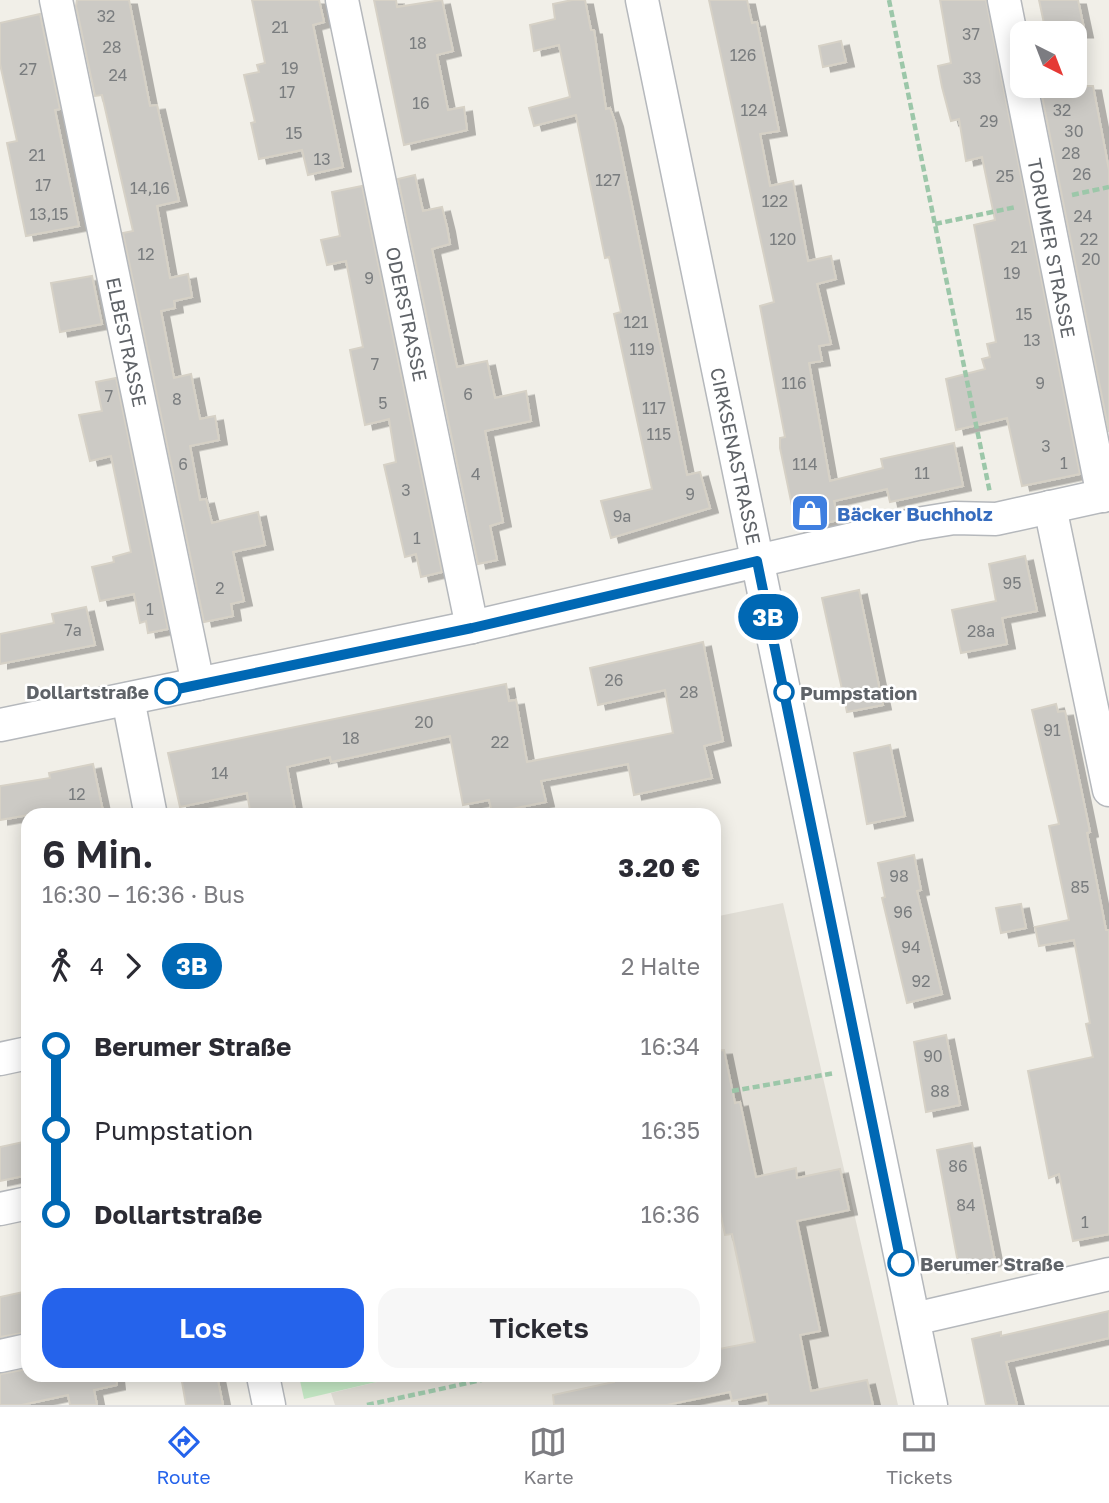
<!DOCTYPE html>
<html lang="de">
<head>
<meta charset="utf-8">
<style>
  :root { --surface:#fff; --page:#f7f7f7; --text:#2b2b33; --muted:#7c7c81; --line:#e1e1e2; --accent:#2563eb }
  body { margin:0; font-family:"Golos Text",sans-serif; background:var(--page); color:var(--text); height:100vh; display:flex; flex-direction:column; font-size:26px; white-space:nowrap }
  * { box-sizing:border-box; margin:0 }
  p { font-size:23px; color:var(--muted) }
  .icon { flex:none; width:38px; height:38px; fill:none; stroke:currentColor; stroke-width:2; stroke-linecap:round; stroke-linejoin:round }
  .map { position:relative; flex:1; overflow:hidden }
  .details { position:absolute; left:21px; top:808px; width:700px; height:574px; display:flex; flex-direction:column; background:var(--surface); border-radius:21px; box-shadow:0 4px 18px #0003 }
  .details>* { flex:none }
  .badge { padding:0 14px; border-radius:23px; font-size:24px; line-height:46px }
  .needle { width:46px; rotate:138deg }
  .controls { position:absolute; left:1010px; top:21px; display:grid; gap:14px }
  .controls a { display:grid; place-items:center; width:77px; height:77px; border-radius:14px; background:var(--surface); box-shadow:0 4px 18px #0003; font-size:35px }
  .map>.badge { position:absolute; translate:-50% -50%; box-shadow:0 0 0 4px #fff }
  .legs { display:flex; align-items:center; gap:10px; height:77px; padding:0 21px; font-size:23px }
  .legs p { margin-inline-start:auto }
  .summary { display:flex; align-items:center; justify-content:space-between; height:119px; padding:0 21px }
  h1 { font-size:38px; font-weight:600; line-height:52px }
  .primary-button { display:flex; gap:14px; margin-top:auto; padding:14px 21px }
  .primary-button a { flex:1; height:80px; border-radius:21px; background:var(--accent); color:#fff; font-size:28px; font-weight:600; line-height:80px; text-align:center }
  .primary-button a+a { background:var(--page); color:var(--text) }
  ul { padding:0 21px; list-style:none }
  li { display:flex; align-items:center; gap:24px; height:84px; font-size:26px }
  li i { display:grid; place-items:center; width:10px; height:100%; margin:0 9px; background:currentColor }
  li i::after { content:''; width:18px; height:18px; margin:-9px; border:5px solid; border-radius:50%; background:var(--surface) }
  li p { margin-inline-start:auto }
  li:first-child i { background:linear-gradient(#0000 50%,currentColor 0) }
  li:last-child i { background:linear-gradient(currentColor 50%,#0000 0) }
  .dock { display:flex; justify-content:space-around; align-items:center; height:98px; border-top:2px solid var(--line); background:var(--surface); font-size:19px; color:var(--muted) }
  .dock a { display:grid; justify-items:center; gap:4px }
  .dock .on { color:var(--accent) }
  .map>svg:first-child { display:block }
  .education { fill:#e1ded6 }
  .green { fill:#c5e8c5 }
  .building { fill:#cccac5; stroke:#d6d1c6; stroke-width:2; filter:url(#shadow) }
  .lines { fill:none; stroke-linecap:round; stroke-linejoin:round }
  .street-casing { stroke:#b5b8bc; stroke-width:35 }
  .path { stroke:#9cc7a9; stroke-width:4.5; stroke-dasharray:7 3.5; stroke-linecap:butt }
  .street { stroke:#fff; stroke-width:32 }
  .line-1-casing { stroke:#fff; stroke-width:16 }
  .line-1 { stroke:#0068b4; stroke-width:10 }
  .stop-1-dot { fill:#fff; stroke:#0068b4; stroke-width:3.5 }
  .labels { text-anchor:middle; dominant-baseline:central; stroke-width:5; stroke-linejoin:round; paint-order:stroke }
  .number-label { font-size:16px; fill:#7a7d7f }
  .street-label { font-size:19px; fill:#5f6368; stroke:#fff }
  .shop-label { font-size:19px; font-weight:bold; fill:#366cbe; stroke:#fff; text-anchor:start }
  .stop-label { font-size:19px; font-weight:bold; fill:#5f6368; stroke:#fff; text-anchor:start }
</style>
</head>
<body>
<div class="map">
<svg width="1109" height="1405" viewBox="0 0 1109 1405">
  <defs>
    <filter id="shadow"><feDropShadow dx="8" dy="4.5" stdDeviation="0" flood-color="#0004"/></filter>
  </defs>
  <rect width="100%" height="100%" fill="#f1efe8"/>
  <path class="education" d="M783 903 898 1405H335L331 1393 402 1376H714V917Z"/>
  <path class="green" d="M299 1376H402L304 1399Z"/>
  <g class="building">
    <path d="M77 0H129L150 106 157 105 179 201 157 206 170 278 188 274 192 297 174 301 175 308 161 311 174 378 191 374 200 419 215 416 219 440 190 446 200 500 206 499 212 523 258 512 265 545 233 552 244 601 231 604 233 616 204 622 123 233 133 231 102 95 95 96 76 6Z"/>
    <path d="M252 0H319L324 22 313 25 343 167 308 175 302 150 259 159 251 123 255 122 244 75 259 72 257 65 265 63Z"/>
    <path d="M374 0H396L397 7 442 0 453 51 437 55 448 110 464 107 467 130 404 145Z"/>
    <path d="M572 0H585L591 30H594L606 109 610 108 615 122 687 475 700 472 710 508 611 538 601 501 652 489 614 314 621 312 609 257 605 258 576 115 534 126 529 108 570 97 559 45 534 51 530 25 555 19 553 4Z"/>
    <path d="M709 0H747L752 23 757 22 779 131 760 134 770 186 793 181 808 261 831 256 836 279 817 284 831 344 819 346 822 361 809 363 830 481 883 468 881 459 954 443 963 486 890 502 887 489 834 501 838 520 797 530 780 448V438L785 437 760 306 774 302Z"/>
    <path d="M940 0H986L1080 474 1022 486 1007 418 956 430 946 379 985 369 982 359 990 357 987 344 996 342 974 225 995 220 982 157 966 161 959 119 951 121 942 87 938 66 951 63Z"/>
    <path d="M1039 0H1078L1085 33H1046Z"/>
    <path d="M40 14 60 109 55 110 79 226 26 236 7 143 17 141 0 64V23Z"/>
    <path d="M841 41 846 62 823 67 819 46Z"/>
    <path d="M1040 86H1093L1109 170V432Z"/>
    <path d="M415 175 423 211 442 207 447 227 450 244 432 249 457 367 487 361 495 398 526 391 531 421 485 431 503 522 490 526 497 560 478 564 398 179Z"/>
    <path d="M362 186 442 572 421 577 416 554 405 557 384 465 396 462 389 419 365 425 350 350 363 347 346 261 327 265 321 240 340 236 332 192Z"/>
    <path d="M92 276 102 324 60 332 51 283Z"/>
    <path d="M116 378 168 629 148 633 146 621 140 623 134 594 100 601 92 567 114 562 113 557 131 552 111 456 90 461 79 415 102 411 96 382Z"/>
    <path d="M1025 556 1037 611 1002 618 1007 644 961 653 952 610 996 601 989 564Z"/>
    <path d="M859 590 883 705 847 712 822 598Z"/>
    <path d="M86 607 95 645 0 664V634L54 623 52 614Z"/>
    <path d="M703 642 723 741 704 746 712 778 634 795 628 764 541 781 546 802 492 813 489 800 463 805 450 736 331 762 330 757 287 767 296 816H251L247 793 180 807 168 753 506 684 509 701 516 700 527 762 673 733 665 690 598 705 590 668Z"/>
    <path d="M1056 704 1058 712 1065 711 1090 832 1087 833 1106 930H1109V1234L1073 1241 1059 1174 1049 1178 1028 1071 1093 1057 1086 1024 1090 1023 1074 940 1039 946 1035 927 1069 920 1049 826 1059 824 1032 710Z"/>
    <path d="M890 745 905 816 867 824 854 753Z"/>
    <path d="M93 764 104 816H58L57 810 0 820V786L50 778 49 773Z"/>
    <path d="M914 855 921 890 917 891 942 994 907 1003 882 898 885 897 878 863Z"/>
    <path d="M1021 904 1026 928 1001 933 996 908Z"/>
    <path d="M946 1035 960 1105 926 1112 914 1042Z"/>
    <path d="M724 1050 735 1103 740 1102 756 1177 796 1168 797 1178 840 1169 849 1210 797 1221 820 1331 800 1335 811 1391 867 1380 873 1405H769L767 1394 732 1401 730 1392 667 1405H554L553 1395 614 1382 613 1376H714V1350L755 1342 732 1234 725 1235 714 1184V1051Z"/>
    <path d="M28 1141V1175L0 1181V1147Z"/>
    <path d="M972 1143 995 1261 959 1268 937 1150Z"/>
    <path d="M28 1291V1332L0 1337V1297Z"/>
    <path d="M1109 1311V1338L1006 1362 1017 1405H986L972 1339 1001 1332V1336Z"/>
    <path d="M28 1369V1376H116L117 1385 94 1390 97 1405H70L68 1395 22 1405H0V1374Z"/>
    <path d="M181 1376H217L223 1405H186Z"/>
  </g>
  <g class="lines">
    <defs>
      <g id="street">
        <path d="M56 0 198 684"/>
        <path d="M342 0 472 627"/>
        <path d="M642 0 931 1405"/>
        <path d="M1004 0 1103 496"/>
        <path d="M1050 507 1109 790"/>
        <path d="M128 699 151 816"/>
        <path d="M0 725 472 627 917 524 954 518 996 519 1109 494"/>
        <path d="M0 1059 28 1053"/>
        <path d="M0 1209 28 1203"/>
        <path d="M914 1319 1109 1274"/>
        <path d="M0 1356 28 1350"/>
        <path d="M263 1376 269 1405"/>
      </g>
    </defs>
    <use href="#street" class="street-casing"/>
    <g class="path">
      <path d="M889 0 990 493"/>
      <path d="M1072 195 1109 187"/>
      <path d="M935 224 1016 207"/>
      <path d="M732 1091 835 1073"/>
      <path d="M367 1405 500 1376"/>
    </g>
    <use href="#street" class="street"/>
  </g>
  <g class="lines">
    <defs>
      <path id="line-1" d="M168 691 472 628 757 561 901 1263"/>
    </defs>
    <use href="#line-1" class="line-1-casing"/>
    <use href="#line-1" class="line-1"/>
  </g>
  <defs>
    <symbol id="shop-square" viewBox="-11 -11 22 22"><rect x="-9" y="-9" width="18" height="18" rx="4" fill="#3f7fe0" stroke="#fff"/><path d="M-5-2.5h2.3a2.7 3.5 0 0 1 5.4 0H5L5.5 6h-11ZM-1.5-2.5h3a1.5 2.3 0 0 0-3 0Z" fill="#fff"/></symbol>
  </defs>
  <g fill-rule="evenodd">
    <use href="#shop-square" x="788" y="491" width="44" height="44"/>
  </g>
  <g class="stop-1-dot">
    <circle cx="168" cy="691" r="12"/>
    <circle cx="784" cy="692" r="9"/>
    <circle cx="901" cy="1263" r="12"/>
  </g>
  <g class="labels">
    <g class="number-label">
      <text x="106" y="16">32</text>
      <text x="280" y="27">21</text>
      <text x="971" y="34">37</text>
      <text x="418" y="43">18</text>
      <text x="112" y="47">28</text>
      <text x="743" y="55">126</text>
      <text x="290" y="68">19</text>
      <text x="28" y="69">27</text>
      <text x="118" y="75">24</text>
      <text x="972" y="78">33</text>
      <text x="287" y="92">17</text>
      <text x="421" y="103">16</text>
      <text x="754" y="110">124</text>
      <text x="1062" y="110">32</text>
      <text x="989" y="121">29</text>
      <text x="1074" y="131">30</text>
      <text x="294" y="133">15</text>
      <text x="1071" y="153">28</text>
      <text x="37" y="155">21</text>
      <text x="322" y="159">13</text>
      <text x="1082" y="174">26</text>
      <text x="1005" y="176">25</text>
      <text x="608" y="180">127</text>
      <text x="43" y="185">17</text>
      <text x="150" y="188">14,16</text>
      <text x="775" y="201">122</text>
      <text x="49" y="214">13,15</text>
      <text x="1083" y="216">24</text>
      <text x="783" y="239">120</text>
      <text x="1089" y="239">22</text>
      <text x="1019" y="247">21</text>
      <text x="146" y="254">12</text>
      <text x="1091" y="259">20</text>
      <text x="1012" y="273">19</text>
      <text x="369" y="278">9</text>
      <text x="1024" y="314">15</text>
      <text x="636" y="322">121</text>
      <text x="1032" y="340">13</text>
      <text x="642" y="349">119</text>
      <text x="375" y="364">7</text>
      <text x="794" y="383">116</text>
      <text x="1040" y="383">9</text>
      <text x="468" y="394">6</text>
      <text x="109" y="396">7</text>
      <text x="177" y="399">8</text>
      <text x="383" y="403">5</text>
      <text x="654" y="408">117</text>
      <text x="659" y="434">115</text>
      <text x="1046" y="446">3</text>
      <text x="1064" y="463">1</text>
      <text x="183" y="464">6</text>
      <text x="805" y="464">114</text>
      <text x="922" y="473">11</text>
      <text x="476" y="474">4</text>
      <text x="406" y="490">3</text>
      <text x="690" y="494">9</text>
      <text x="622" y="516">9a</text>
      <text x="417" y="538">1</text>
      <text x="1012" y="583">95</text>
      <text x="220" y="588">2</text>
      <text x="150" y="609">1</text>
      <text x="73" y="630">7a</text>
      <text x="981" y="631">28a</text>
      <text x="614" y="680">26</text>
      <text x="689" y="692">28</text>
      <text x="424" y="722">20</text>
      <text x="1052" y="730">91</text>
      <text x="351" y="738">18</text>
      <text x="500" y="742">22</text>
      <text x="220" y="773">14</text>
      <text x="77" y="794">12</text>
      <text x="899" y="876">98</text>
      <text x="1080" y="887">85</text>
      <text x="903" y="912">96</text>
      <text x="911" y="947">94</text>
      <text x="921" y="981">92</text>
      <text x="933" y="1056">90</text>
      <text x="940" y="1091">88</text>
      <text x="958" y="1166">86</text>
      <text x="966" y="1205">84</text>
      <text x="1085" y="1222">1</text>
    </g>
    <g class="street-label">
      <text transform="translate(1052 248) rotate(79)">TORUMER STRASSE</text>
      <text transform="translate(407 314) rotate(78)">ODERSTRASSE</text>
      <text transform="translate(127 342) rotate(78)">ELBESTRASSE</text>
      <text transform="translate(736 456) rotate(78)">CIRKSENASTRASSE</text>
    </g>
    <g class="shop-label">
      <text x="837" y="513">Bäcker Buchholz</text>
    </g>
    <g class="stop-label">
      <text x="149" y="691" text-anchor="end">Dollartstraße</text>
      <text x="800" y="692">Pumpstation</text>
      <text x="920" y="1263">Berumer Straße</text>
    </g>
  </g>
</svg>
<div class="controls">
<a><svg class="needle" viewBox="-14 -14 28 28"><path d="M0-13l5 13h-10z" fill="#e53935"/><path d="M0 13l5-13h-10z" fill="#7c7c81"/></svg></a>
</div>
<b class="badge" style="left:768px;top:617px;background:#0068b4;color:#fff">3B</b>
<section class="details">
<div class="summary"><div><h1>6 Min.</h1><p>16:30 – 16:36 · Bus</p></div><b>3.20 €</b></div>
<div class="legs"><svg class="icon" aria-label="walk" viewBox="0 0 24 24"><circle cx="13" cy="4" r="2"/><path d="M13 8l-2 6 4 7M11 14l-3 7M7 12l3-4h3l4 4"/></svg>4<svg class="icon" aria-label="forward" viewBox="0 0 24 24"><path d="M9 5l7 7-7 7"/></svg><b class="badge" style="background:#0068b4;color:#fff">3B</b><p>2 Halte</p></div>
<ul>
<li><i style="color:#0068b4"></i><b>Berumer Straße</b><p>16:34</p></li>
<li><i style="color:#0068b4"></i><span>Pumpstation</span><p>16:35</p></li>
<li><i style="color:#0068b4"></i><b>Dollartstraße</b><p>16:36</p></li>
</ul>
<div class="primary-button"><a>Los</a><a>Tickets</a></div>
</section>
</div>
<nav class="dock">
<a class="on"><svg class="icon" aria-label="directions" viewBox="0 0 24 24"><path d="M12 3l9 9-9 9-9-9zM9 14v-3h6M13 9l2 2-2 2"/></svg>Route</a>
<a><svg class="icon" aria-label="map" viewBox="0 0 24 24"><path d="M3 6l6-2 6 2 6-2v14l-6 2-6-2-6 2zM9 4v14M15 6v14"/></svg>Karte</a>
<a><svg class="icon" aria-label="tickets" viewBox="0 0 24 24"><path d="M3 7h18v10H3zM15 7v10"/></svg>Tickets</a>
</nav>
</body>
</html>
